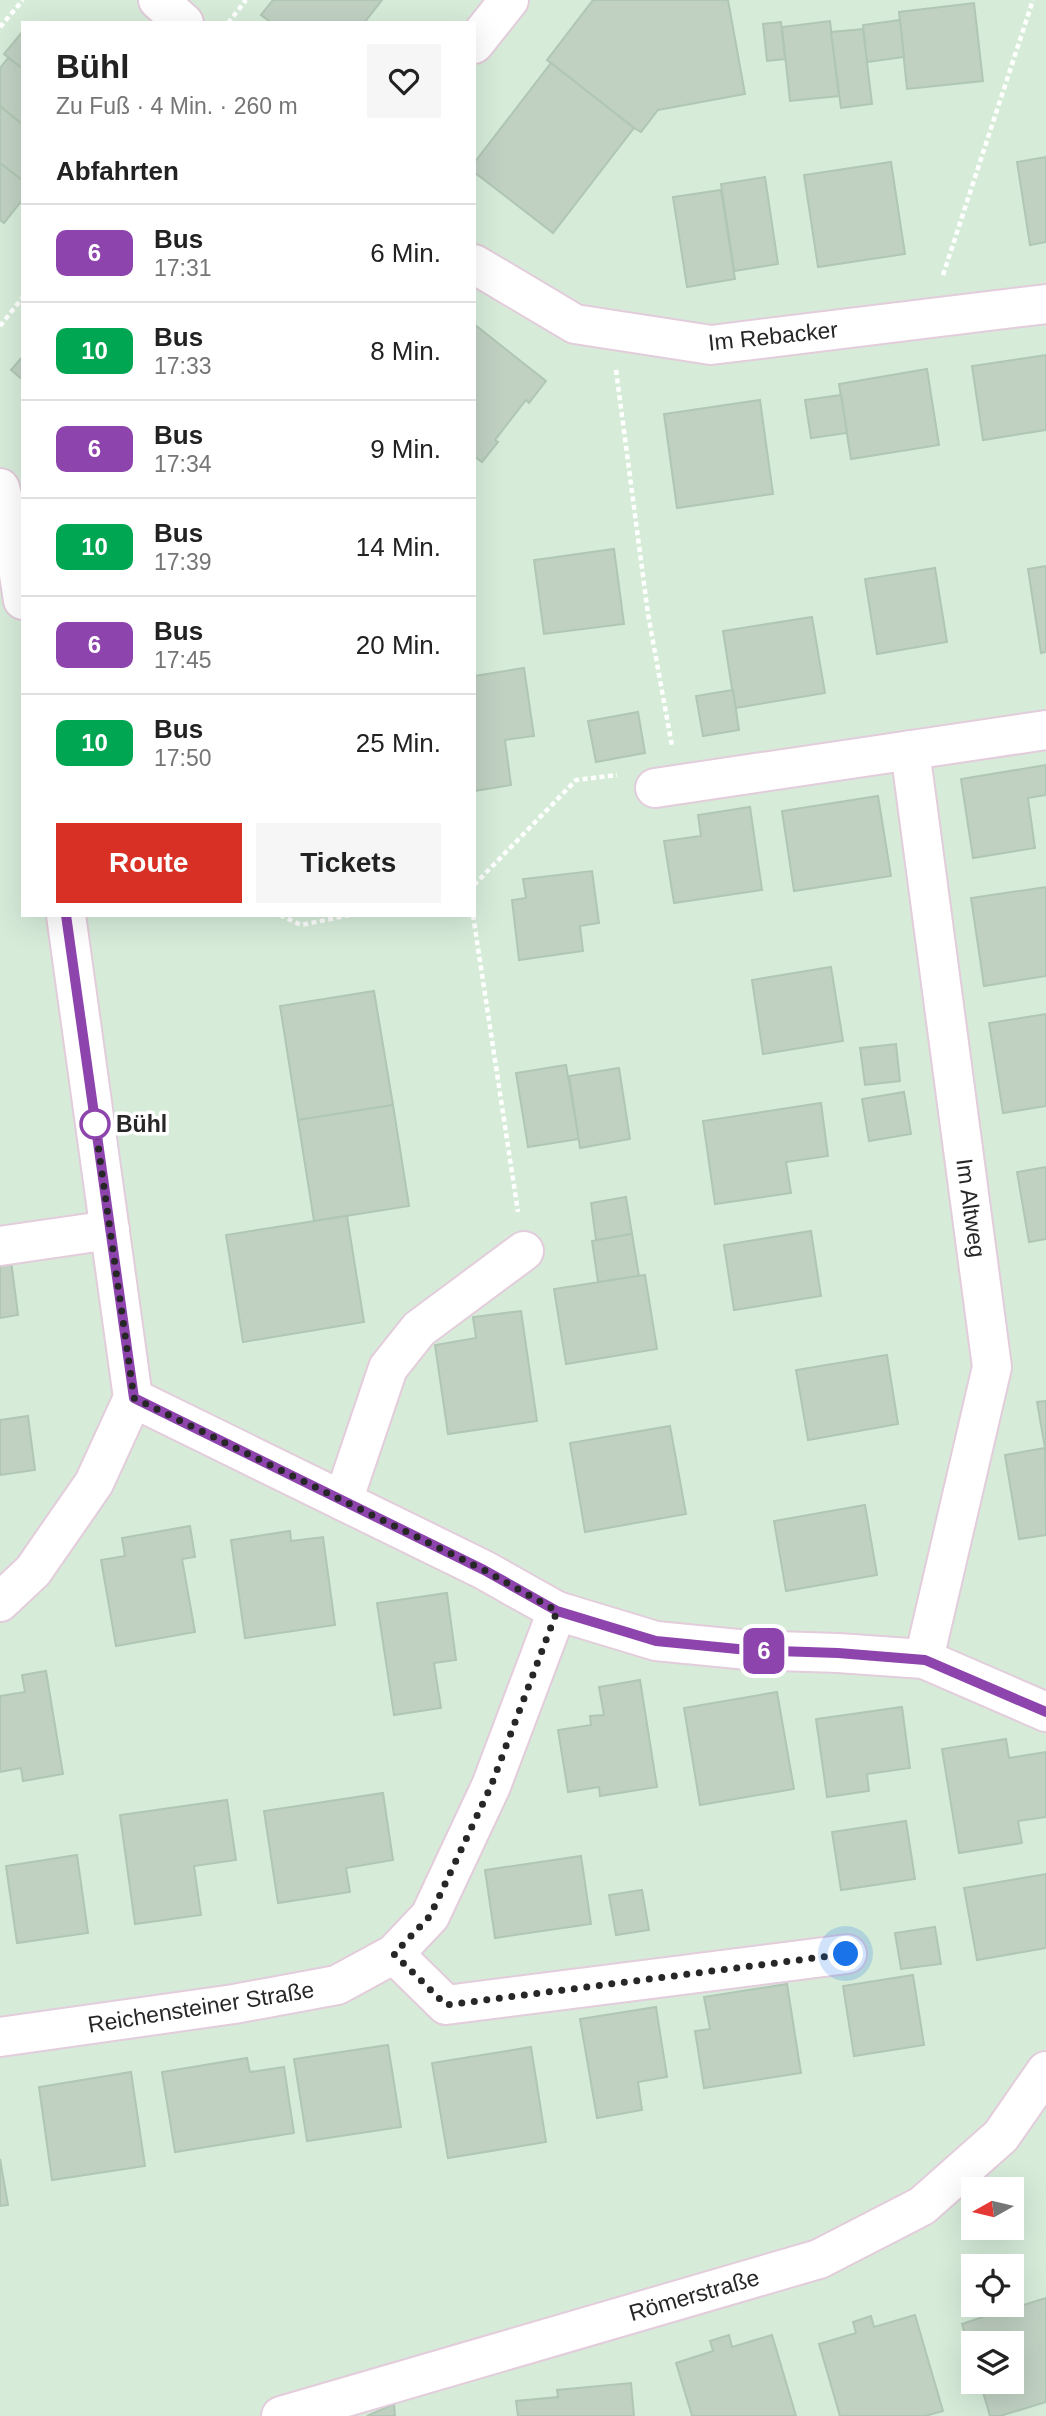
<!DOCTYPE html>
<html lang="de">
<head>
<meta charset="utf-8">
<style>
  :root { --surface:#fff; --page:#f6f6f6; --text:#222; --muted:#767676; --line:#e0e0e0; --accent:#d93025 }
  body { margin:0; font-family:Helvetica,sans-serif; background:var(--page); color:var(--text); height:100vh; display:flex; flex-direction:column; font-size:26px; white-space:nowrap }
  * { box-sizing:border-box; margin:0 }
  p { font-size:23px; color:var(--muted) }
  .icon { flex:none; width:38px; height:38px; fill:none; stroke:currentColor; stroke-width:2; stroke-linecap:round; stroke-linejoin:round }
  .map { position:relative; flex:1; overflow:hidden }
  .details { position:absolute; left:21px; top:21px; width:455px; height:896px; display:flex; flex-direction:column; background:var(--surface); border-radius:0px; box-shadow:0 7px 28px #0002 }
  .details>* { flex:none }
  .badge { padding:0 14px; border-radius:10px; font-size:24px; line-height:46px }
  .needle { width:46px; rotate:262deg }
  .controls { position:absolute; left:961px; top:2177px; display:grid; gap:14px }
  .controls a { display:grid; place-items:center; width:63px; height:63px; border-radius:0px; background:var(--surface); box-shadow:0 7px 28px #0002; font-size:35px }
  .you { position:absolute; width:35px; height:35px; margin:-18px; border:5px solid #fff; border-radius:50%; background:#1a73e8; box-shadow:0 0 0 10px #1a73e833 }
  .map>.badge { position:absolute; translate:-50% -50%; box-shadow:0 0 0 4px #fff }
  h2 { padding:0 35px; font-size:26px; line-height:63px }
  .round { display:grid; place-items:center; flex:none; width:74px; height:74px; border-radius:0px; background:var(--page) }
  .head { display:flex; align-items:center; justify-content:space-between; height:119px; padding:0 35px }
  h1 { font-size:33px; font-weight:700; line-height:52px }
  .button { display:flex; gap:14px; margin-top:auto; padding:14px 35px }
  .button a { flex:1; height:80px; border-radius:0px; background:var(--accent); color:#fff; font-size:28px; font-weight:700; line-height:80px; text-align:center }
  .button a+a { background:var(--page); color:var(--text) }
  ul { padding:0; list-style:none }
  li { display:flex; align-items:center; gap:21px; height:98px; padding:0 35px; border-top:2px solid var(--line) }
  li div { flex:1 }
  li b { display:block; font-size:26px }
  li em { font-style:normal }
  li .badge { min-width:77px; font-weight:700; text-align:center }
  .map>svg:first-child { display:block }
  .building { fill:#c0d1c2; stroke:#b0c7b5; stroke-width:2 }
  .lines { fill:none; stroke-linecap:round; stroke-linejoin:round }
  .minor-casing { stroke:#e3ccdb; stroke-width:42 }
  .path { stroke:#fff; stroke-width:4.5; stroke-dasharray:5 3.5; stroke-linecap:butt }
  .minor { stroke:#fff; stroke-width:38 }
  .line-casing { stroke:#fff; stroke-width:16 }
  .line { stroke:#8e44ad; stroke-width:10 }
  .walk { stroke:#272727; stroke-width:7; stroke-dasharray:0 12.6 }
  .stop-dot { fill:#fff; stroke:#8e44ad; stroke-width:3.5 }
  .labels { text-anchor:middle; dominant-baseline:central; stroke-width:7; stroke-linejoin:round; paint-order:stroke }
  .street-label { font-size:23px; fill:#272727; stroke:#fff }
  .stop-label { font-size:23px; font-weight:bold; fill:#272727; stroke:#fff; text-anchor:start }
</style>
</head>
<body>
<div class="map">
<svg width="1046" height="2416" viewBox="0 0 1046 2416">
  <rect width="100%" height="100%" fill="#d6ecd9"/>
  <g class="building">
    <path d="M273 0H382L364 23H272L261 15Z"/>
    <path d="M593 0H728L745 94 658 110 641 132 634 128 547 60Z"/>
    <path d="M974 3 983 81 907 89 899 12Z"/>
    <path d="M900 20 904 57 867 62 863 25Z"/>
    <path d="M830 21 839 96 790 101 782 27Z"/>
    <path d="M781 22 785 59 767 61 763 24Z"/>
    <path d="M863 29 872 104 841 108 831 32Z"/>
    <path d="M23 31V69L4 54Z"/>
    <path d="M8 58 23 69V125L0 106V68Z"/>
    <path d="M551 63 634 128 553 233 474 172V163Z"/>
    <path d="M0 106 23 125V181L0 163Z"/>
    <path d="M1046 157V242L1030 245 1017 162Z"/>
    <path d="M891 162 905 254 818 267 804 175Z"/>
    <path d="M0 163 23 181V199L4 223 0 220Z"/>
    <path d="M765 177 778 264 734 271 721 184Z"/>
    <path d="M721 190 735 279 687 287 673 197Z"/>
    <path d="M474 324 546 381 529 403 526 400 495 440 498 442 482 462 474 456Z"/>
    <path d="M1046 355V430L983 440 972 366Z"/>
    <path d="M23 356V380L11 370Z"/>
    <path d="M927 369 939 445 851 459 839 384Z"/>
    <path d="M841 395 847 433 811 438 805 400Z"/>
    <path d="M760 400 773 494 677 508 664 414Z"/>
    <path d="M614 549 624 624 544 634 534 560Z"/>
    <path d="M1046 566V652L1041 653 1028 569Z"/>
    <path d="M935 568 947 642 877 654 865 579Z"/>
    <path d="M812 617 825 693 735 708 723 631Z"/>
    <path d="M524 668 534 736 505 740 511 785 474 791V676Z"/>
    <path d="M733 690 739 730 703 736 696 696Z"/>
    <path d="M638 712 645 753 596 762 588 721Z"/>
    <path d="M1046 765V795L1028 798 1035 848 973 858 961 779Z"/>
    <path d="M878 796 891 876 794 891 782 811Z"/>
    <path d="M750 807 762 890 674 903 664 841 701 836 698 815Z"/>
    <path d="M592 871 599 923 580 926 583 951 519 960 512 900 526 898 523 879Z"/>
    <path d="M1046 887V976L984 986 971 898Z"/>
    <path d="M831 967 843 1041 763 1054 752 980Z"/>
    <path d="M374 991 393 1105 298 1120 280 1006Z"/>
    <path d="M1046 1014V1106L1003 1113 989 1023Z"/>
    <path d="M896 1044 900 1081 865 1085 860 1048Z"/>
    <path d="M566 1065 579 1139 528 1147 516 1073Z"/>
    <path d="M619 1068 630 1139 580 1148 569 1076Z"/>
    <path d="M904 1092 911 1134 869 1141 862 1099Z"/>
    <path d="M821 1103 828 1156 786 1162 791 1193 715 1204 703 1121Z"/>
    <path d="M393 1105 409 1206 314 1221 298 1120Z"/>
    <path d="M1046 1167V1239L1029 1242 1017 1172Z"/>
    <path d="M626 1197 632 1234 596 1240 591 1203Z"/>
    <path d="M347 1216 364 1322 243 1342 226 1235Z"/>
    <path d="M811 1231 821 1296 734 1310 724 1245Z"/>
    <path d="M632 1234 639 1276 598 1282 592 1241Z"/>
    <path d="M11 1260 18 1315 0 1318V1262Z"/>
    <path d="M645 1275 657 1349 566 1364 554 1289Z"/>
    <path d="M521 1311 537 1421 448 1434 435 1345 476 1338 473 1317Z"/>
    <path d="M887 1355 898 1424 808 1440 796 1370Z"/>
    <path d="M1046 1401V1448H1045L1037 1402Z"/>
    <path d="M28 1416 35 1470 0 1475V1420Z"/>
    <path d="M670 1426 686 1514 585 1532 570 1443Z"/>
    <path d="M1045 1448 1046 1535 1019 1539 1005 1455Z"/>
    <path d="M865 1505 877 1575 786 1591 774 1521Z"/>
    <path d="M190 1526 195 1557 182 1559 195 1632 116 1646 101 1560 125 1556 122 1538Z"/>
    <path d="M290 1531 291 1541 323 1537 335 1625 245 1638 231 1540Z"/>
    <path d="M447 1593 456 1660 434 1663 441 1708 394 1715 377 1603Z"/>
    <path d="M46 1671 63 1774 23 1781 21 1768 0 1772V1696L25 1692 22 1675Z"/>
    <path d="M640 1680 657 1787 600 1796 599 1787 568 1792 558 1730 591 1725 590 1716 604 1715 599 1687Z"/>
    <path d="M777 1692 794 1789 700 1805 684 1708Z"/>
    <path d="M902 1707 910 1768 867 1774 869 1791 827 1797 816 1719Z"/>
    <path d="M1006 1739 1009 1758 1046 1752V1817L1018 1821 1022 1843 959 1853 942 1749Z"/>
    <path d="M383 1793 393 1860 346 1868 350 1892 278 1903 264 1811Z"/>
    <path d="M227 1800 236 1860 194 1866 201 1915 135 1924 120 1815Z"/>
    <path d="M906 1821 915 1879 841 1890 832 1832Z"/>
    <path d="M77 1855 88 1933 17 1943 6 1866Z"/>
    <path d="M581 1856 591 1924 495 1938 485 1870Z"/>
    <path d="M1046 1874V1948L977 1960 964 1888Z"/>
    <path d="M642 1890 649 1930 616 1935 609 1895Z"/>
    <path d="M935 1927 941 1964 901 1969 895 1933Z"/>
    <path d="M913 1975 924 2045 854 2056 843 1986Z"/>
    <path d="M787 1984 801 2073 704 2088 695 2031 710 2029 704 1997Z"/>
    <path d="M656 2007 667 2077 638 2082 642 2110 597 2118 580 2019Z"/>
    <path d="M388 2045 401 2127 307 2141 294 2059Z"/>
    <path d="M531 2047 546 2142 448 2158 432 2063Z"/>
    <path d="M247 2058 250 2072 284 2067 294 2133 175 2152 162 2072Z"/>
    <path d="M131 2072 145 2166 52 2180 39 2087Z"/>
    <path d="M0 2159 8 2205 0 2206Z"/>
    <path d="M1016 2293 1020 2306 1046 2298V2402L1000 2416H990L980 2382H1012V2343H973V2360L962 2324 1001 2311 999 2305H1012V2294Z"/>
    <path d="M915 2315 943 2411 925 2416H840L819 2344 856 2333 853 2322 871 2316 874 2327Z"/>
    <path d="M729 2335 732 2347 772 2335 796 2416H692L676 2363 713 2351 710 2341Z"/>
    <path d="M631 2383 634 2416H518L516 2401 558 2397 557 2390Z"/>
    <path d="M394 2404 395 2416H367Z"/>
  </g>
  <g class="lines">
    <defs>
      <g id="minor">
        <path d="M158 0 184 23"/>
        <path d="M474 44 509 0"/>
        <path d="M474 264 575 324 711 345 1046 304"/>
        <path d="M0 488 13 536 23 600"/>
        <path d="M910 750 992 1367 924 1659"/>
        <path d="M655 788 1046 730"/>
        <path d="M66 915 133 1398 484 1570 557 1611 656 1641 748 1650 838 1653 924 1659 1046 1712"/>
        <path d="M0 1246 110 1230"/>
        <path d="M343 1501 388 1368 419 1329 524 1251"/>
        <path d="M0 1602 33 1571 94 1483 133 1398"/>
        <path d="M394 1954 446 2005 847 1954"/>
        <path d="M0 2037 234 2004 337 1985 394 1954 430 1916 491 1786 557 1611"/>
        <path d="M281 2416 819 2259 922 2206 1001 2136 1046 2071"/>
      </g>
    </defs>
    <use href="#minor" class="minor-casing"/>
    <g class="path">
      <path d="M228 23 246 0"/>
      <path d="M0 27 23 0"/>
      <path d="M943 275 1033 0"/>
      <path d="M0 326 23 297"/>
      <path d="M616 370 648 614 672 746"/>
      <path d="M474 885 576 780 617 775"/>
      <path d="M280 915 301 925 350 915"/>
      <path d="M473 915 518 1212"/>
    </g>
    <use href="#minor" class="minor"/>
  </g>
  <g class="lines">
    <defs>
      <path id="line" d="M66 915 134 1398 484 1570 557 1611 656 1641 748 1650 838 1653 925 1660 1046 1712"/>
    </defs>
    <use href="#line" class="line-casing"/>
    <use href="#line" class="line"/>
    <path class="walk" d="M95 1124 134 1398 484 1570 557 1611 491 1786 430 1916 394 1954 446 2005 846 1954"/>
  </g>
  <circle class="stop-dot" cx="95" cy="1124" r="14"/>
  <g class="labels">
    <g class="street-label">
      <text transform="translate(773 336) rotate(-6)">Im Rebacker</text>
      <text transform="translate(971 1208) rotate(82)">Im Altweg</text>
      <text transform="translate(201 2007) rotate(-9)">Reichensteiner Straße</text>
      <text transform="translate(694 2295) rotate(-16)">Römerstraße</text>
    </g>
    <g class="stop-label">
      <text x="116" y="1124">Bühl</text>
    </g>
  </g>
</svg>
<div class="controls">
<a><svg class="needle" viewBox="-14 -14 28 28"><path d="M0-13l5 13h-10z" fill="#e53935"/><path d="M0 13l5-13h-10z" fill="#767676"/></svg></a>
<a><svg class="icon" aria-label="locate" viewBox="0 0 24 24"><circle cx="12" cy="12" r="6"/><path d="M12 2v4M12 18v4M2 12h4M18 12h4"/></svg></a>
<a><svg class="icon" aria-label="layers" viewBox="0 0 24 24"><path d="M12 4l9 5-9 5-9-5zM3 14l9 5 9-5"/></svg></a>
</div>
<div class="you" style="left:846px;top:1954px"></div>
<b class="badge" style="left:764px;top:1651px;background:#8e44ad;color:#fff">6</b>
<section class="details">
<div class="head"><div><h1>Bühl</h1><p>Zu Fuß · 4 Min. · 260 m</p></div><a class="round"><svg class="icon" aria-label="heart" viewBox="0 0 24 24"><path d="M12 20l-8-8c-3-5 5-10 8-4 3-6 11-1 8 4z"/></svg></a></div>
<h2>Abfahrten</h2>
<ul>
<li><span class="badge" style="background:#8e44ad;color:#fff">6</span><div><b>Bus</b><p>17:31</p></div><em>6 Min.</em></li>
<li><span class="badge" style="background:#00a651;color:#fff">10</span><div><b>Bus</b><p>17:33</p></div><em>8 Min.</em></li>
<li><span class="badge" style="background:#8e44ad;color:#fff">6</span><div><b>Bus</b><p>17:34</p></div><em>9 Min.</em></li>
<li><span class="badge" style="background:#00a651;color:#fff">10</span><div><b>Bus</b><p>17:39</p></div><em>14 Min.</em></li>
<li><span class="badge" style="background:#8e44ad;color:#fff">6</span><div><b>Bus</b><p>17:45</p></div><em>20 Min.</em></li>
<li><span class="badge" style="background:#00a651;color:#fff">10</span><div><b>Bus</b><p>17:50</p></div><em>25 Min.</em></li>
</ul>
<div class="button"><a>Route</a><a>Tickets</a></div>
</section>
</div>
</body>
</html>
